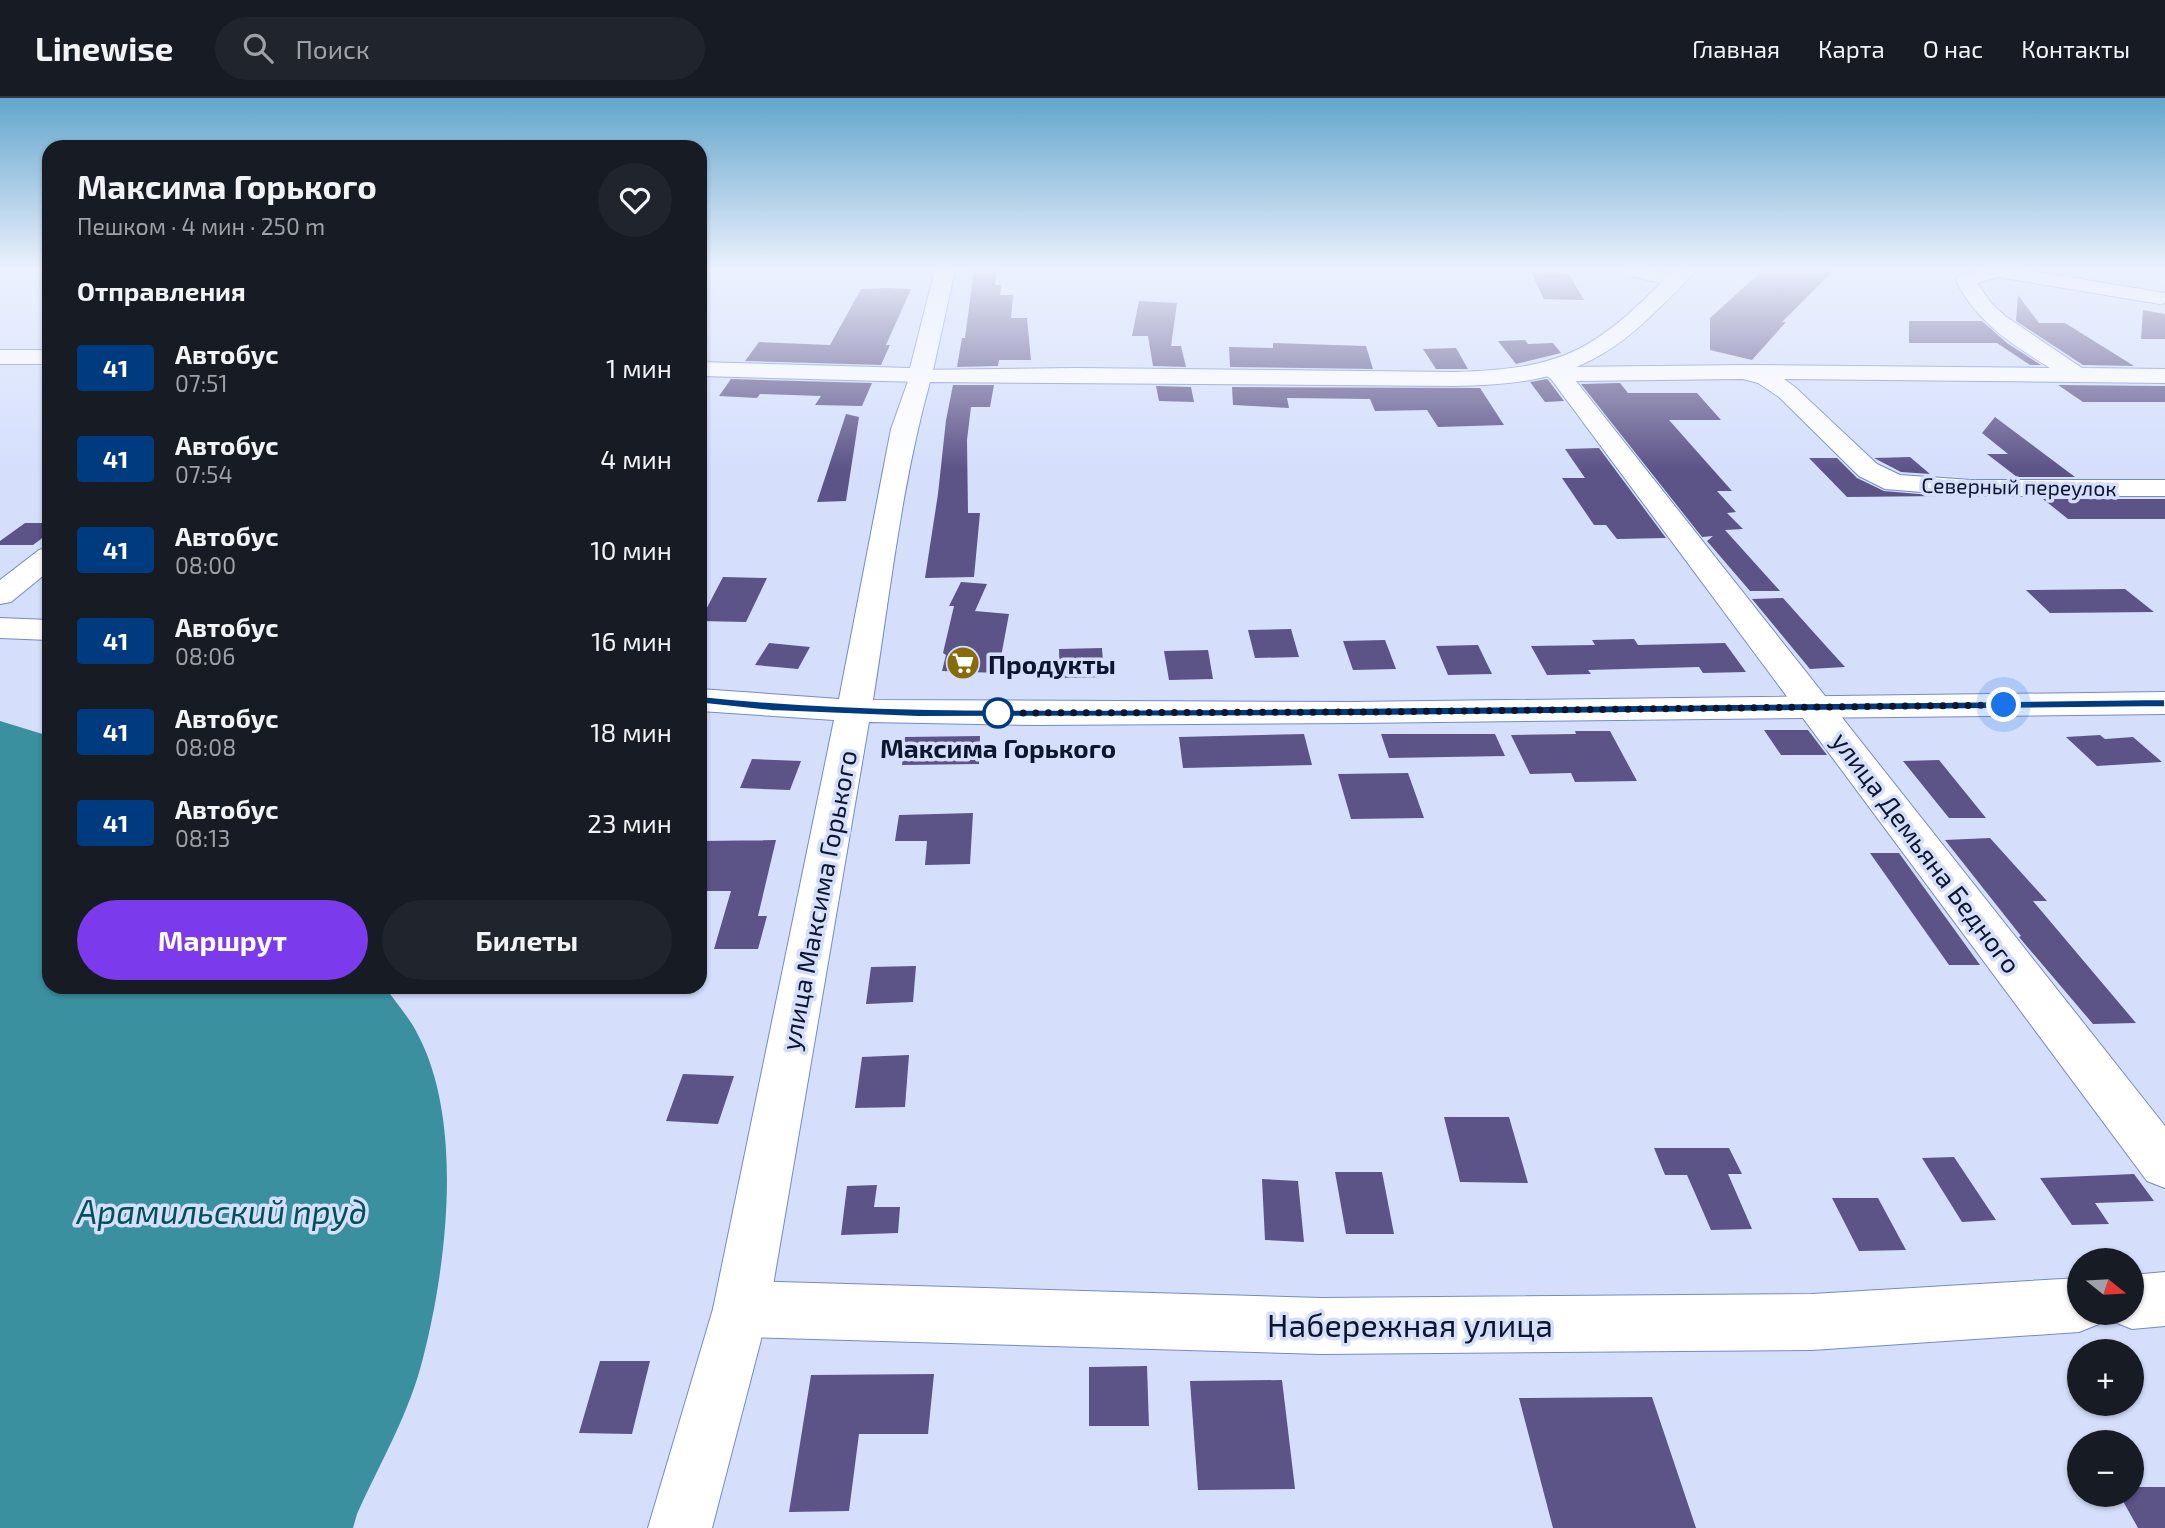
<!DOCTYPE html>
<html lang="ru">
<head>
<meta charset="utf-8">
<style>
  :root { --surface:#171b24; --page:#20242c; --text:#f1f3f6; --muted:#9ea1a6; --line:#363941; --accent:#7c3aed }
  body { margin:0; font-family:"Exo 2",sans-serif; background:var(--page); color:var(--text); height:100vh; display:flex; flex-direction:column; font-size:26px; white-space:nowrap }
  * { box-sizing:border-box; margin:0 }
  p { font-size:23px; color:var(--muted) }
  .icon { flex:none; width:38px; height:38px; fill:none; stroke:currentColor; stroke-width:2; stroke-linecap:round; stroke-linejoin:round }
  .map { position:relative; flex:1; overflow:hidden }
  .details { position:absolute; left:42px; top:42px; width:665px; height:854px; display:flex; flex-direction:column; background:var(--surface); border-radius:21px; box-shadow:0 2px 5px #0004 }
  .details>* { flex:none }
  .badge { padding:0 14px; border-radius:5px; font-size:24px; line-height:46px }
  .needle { width:46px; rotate:108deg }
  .tools { position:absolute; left:2067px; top:1150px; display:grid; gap:14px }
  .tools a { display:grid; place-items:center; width:77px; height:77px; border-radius:50%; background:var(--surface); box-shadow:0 2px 5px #0004; font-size:35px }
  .you { position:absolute; width:35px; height:35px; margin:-18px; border:5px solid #fff; border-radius:50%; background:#1a73e8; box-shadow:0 0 0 10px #1a73e833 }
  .map>.badge { position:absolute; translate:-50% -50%; box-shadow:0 0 0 4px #fff }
  h2 { padding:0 35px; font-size:26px; line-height:63px }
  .round { display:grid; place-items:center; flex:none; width:74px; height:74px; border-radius:37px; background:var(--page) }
  .head { display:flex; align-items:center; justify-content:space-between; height:119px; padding:0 35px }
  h1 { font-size:33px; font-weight:700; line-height:52px }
  .primary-button { display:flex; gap:14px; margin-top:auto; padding:14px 35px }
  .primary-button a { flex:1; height:80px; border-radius:42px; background:var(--accent); color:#fff; font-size:28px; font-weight:700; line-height:80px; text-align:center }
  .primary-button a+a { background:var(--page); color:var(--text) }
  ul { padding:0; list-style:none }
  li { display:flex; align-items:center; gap:21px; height:91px; padding:0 35px }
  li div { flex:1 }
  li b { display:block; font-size:26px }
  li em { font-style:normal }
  li .badge { min-width:77px; font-weight:700; text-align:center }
  header { display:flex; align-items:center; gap:42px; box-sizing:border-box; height:98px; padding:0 35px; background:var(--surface); border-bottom:2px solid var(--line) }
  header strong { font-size:33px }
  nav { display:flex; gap:38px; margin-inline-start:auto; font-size:24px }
  .search { width:490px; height:63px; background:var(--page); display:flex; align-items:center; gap:18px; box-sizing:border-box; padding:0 24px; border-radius:38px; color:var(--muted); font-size:26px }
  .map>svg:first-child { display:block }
  .water { fill:#3b909f }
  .building { fill:#5c5387 }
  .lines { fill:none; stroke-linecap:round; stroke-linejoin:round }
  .minor-casing { stroke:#7589cb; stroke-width:2 }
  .major-casing { stroke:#7589cb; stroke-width:2 }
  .minor { fill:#fff; fill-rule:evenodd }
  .major { fill:#fff; fill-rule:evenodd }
  .line { fill:#003b80; stroke:#fff; stroke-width:2 }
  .walk { stroke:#0e152e; stroke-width:7; stroke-dasharray:0 12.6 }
  .stop-dot { fill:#fff; stroke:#003b80; stroke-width:3.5 }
  .labels { text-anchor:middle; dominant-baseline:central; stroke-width:7; stroke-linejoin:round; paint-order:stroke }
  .far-street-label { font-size:21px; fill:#0e152e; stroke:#d5dffc }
  .poi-label { font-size:26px; font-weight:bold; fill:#0e152e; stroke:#d5dffc; text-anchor:start }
  .stop-label { font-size:26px; font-weight:bold; fill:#0e152e; stroke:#d5dffc }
  .street-label { font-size:26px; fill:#0e152e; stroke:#d5dffc }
  .near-street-label { font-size:32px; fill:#0e152e; stroke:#d5dffc }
  .near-water-label { font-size:33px; font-style:italic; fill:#02505b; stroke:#d5dffc }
</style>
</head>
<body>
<header>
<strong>Linewise</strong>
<div class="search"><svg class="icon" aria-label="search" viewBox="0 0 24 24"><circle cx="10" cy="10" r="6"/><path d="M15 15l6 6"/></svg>Поиск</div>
<nav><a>Главная</a><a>Карта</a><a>О нас</a><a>Контакты</a></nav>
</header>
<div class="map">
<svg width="2165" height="1430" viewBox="0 0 2165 1430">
  <rect width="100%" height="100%" fill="#d5dffc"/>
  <path class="water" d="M0 623 49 638V889H385C396 905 410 920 418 937 464 1024 447 1167 423 1260 410 1314 380 1365 357 1416L353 1430H0Z"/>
  <g class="building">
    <path d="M974 172H997L995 187H1001L1000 197H1013L1011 220H1027L1031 262H999L998 268 957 269 962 240H965Z"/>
    <path d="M1763 172H1834L1782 224H1786L1752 262 1710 252V220Z"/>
    <path d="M1531 174 1568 175 1584 202 1544 201Z"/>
    <path d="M887 190 911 191 886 247H890L881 267 745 263 759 244 830 247 861 191Z"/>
    <path d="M2018 197 2039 225H2065L2134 268 2083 267 2016 223Z"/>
    <path d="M1139 203 1177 205 1171 248H1181L1186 269 1153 268 1148 238H1132Z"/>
    <path d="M2143 212 2165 216V241H2141Z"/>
    <path d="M1909 223H1982L2007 245 2041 267H2030L1997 245H1909Z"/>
    <path d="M1525 242 1528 246 1553 245 1561 255 1516 266 1498 243Z"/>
    <path d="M1273 245 1366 248 1373 271 1230 269 1229 249 1273 250Z"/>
    <path d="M1456 250 1468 271H1436L1423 251Z"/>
    <path d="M731 281 872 285 862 308 815 307 821 298 760 296 757 300 719 298Z"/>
    <path d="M1547 281 1549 283 1564 303 1545 304 1530 284Z"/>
    <path d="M1620 285 1628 295H1697L1721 322H1669L1732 393H1717L1736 414 1727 415 1743 431 1725 432 1780 493H1750L1707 443 1713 438 1702 439 1581 286Z"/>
    <path d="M953 287H994L990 309H971L967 342 968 415H980L974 479 925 480 938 396 946 322Z"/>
    <path d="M2058 287 2165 288V304H2083Z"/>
    <path d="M1156 288 1191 289 1194 304 1159 303Z"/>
    <path d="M1232 289 1480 290 1504 327 1438 329 1427 312 1375 313 1370 301 1287 300 1289 310 1233 307Z"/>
    <path d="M846 316 859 319 846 403 817 404Z"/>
    <path d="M1995 319 2075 379H2017L1987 356H2008L1982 335Z"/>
    <path d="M1599 350 1666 440 1617 441 1606 427H1594L1562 380H1585L1565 351Z"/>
    <path d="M1910 359 1930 376 1901 374 1874 360Z"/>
    <path d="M1809 360H1837L1857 380 1884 393 1942 398 1847 399Z"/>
    <path d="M2043 401H2165V421H2068Z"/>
    <path d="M25 425H49V435L33 447H0V443Z"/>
    <path d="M723 479 767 480 746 524 700 523Z"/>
    <path d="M961 484 987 486 975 513 1009 516 998 575 942 573 946 557 943 555 954 508H949Z"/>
    <path d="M2125 491 2154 514 2050 515 2026 492Z"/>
    <path d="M1783 500 1816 537 1845 569 1810 571 1752 501Z"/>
    <path d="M1291 531 1299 559 1255 560 1248 532Z"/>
    <path d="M1634 541 1638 547 1725 545 1746 574 1703 575 1699 569 1588 572 1591 576 1547 577 1531 548 1595 547 1592 542Z"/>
    <path d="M1385 542 1396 571 1353 572 1343 543Z"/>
    <path d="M769 545 810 549 798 571 755 567Z"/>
    <path d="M1478 547 1492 576 1448 577 1436 548Z"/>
    <path d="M1102 550 1104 579 1060 580 1059 551Z"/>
    <path d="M1208 552 1213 581 1169 582 1164 553Z"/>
    <path d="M1764 632H1808L1827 657H1781Z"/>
    <path d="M1575 633H1610L1637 683 1575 684 1571 675 1530 676 1511 637 1576 636Z"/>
    <path d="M1304 636 1312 667 1183 670 1179 639Z"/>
    <path d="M1381 636H1495L1505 658 1389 660Z"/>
    <path d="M2100 637 2105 641 2133 639 2162 664 2097 668 2066 639Z"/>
    <path d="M980 638 979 666 902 667 905 639Z"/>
    <path d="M752 661 801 663 790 692 740 690Z"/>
    <path d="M1939 662 1986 720H1949L1903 663Z"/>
    <path d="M1408 675 1424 720 1351 721 1338 676Z"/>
    <path d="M973 715 970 766 925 767 927 743H895L899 717Z"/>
    <path d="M1990 740 2047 803H2033L2136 925 2093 926 2019 839 2021 838 1945 742Z"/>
    <path d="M776 742 758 818H767L758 851H714L731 793H700V743Z"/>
    <path d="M1870 755H1899L1980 867H1949Z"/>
    <path d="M916 868 913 904 866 906 871 869Z"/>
    <path d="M909 957 905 1009 855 1010 862 959Z"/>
    <path d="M683 976 734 978 718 1026 666 1023Z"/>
    <path d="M1444 1019H1509L1528 1085 1460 1084Z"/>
    <path d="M1654 1050H1729L1742 1076H1728L1752 1131 1711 1132 1687 1077H1665Z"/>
    <path d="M1954 1059 1996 1122 1962 1124 1922 1060Z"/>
    <path d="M1335 1074H1382L1394 1136H1346Z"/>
    <path d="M2134 1076 2154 1103 2095 1105 2109 1126 2072 1127 2040 1080Z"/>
    <path d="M1262 1081 1298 1083 1304 1144 1265 1142Z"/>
    <path d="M877 1087 874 1109H900L898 1135 841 1137 847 1088Z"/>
    <path d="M1832 1100H1878L1906 1152 1859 1153Z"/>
    <path d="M600 1263H650L632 1336 579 1335Z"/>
    <path d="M1147 1268 1149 1328H1089V1269Z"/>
    <path d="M934 1276 928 1336H859L849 1413 789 1414 811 1277Z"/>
    <path d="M1282 1282 1295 1391 1198 1392 1190 1283Z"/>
    <path d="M1652 1299 1696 1430H1553L1519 1300Z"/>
    <path d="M2132 1389H2165V1430H2138L2119 1396H2132Z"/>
  </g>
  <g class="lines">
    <defs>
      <g id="minor">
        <path d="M935 172H955L932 277 928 282 920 284 700 278V264L910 270Z"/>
        <path d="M1619 172H1654L1681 178 1684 182 1681 186 1674 188 1622 176Z"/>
        <path d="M1980 172H2026L2165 195V205L2160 206 1998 179 1977 185 1991 205 2005 218 2082 270 2165 271V285L1784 281 1795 289 1877 366 1900 377 1971 382H2165V398H1971L1885 391 1859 378 1779 299 1758 285 1743 281 1576 283 2165 1028V1090L2147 1083 1551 281 1537 271 1540 266 1548 264 1563 269 1745 267 2050 270C2013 247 1975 223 1956 182L1959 178Z"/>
        <rect x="0" y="252" width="49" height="14"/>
        <path d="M49 449V473L11 504 0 506V482L39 452Z"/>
        <path d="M2165 1174V1228L2132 1231 2112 1223 2109 1214H2132V1177Z"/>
        <path d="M2079 1180V1214H2104L2099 1226 2079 1234 1812 1252 1321 1256 741 1239 721 1231 713 1211 721 1191 741 1183 1321 1200 1812 1196Z"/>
      </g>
      <g id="major">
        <path d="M1674 172H1695C1685 186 1671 199 1658 211 1594 276 1543 286 1454 288L930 284C901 388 890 496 873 602L1353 604 2165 594V616L1353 625 1035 627 869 624 769 1211 712 1430H648L713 1211 834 622 700 613V591L839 601 891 331 912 272 1077 270 1454 274C1568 271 1596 251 1674 172Z"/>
        <path d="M0 520 49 522V542L0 540Z"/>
      </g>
    </defs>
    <use href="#minor" class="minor-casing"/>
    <use href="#major" class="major-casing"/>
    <use href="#minor" class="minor"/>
    <use href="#major" class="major"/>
  </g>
  <linearGradient id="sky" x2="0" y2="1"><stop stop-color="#63a6cb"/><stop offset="0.46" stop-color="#ecf1fe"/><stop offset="1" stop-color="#ecf1fe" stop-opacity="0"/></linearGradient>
  <rect width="2165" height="372" fill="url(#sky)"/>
  <path class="line" d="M700 598C881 617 1063 611 1244 611 1551 610 1858 605 2165 601V609L1368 618 918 619 772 613 696 605 694 602Z"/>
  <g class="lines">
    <path class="walk" d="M998 615 1368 614 2004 607"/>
  </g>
  <defs>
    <symbol id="supermarket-disc" viewBox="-11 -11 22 22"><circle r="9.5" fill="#876c09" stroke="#d5dffc"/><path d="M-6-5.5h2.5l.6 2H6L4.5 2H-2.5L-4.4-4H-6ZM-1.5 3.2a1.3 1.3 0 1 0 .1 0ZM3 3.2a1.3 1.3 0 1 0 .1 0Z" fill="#fff"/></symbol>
  </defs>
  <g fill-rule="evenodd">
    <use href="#supermarket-disc" x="944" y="546" width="38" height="38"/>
  </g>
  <circle class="stop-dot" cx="998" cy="615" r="14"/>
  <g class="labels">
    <g class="far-street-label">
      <text transform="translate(2019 388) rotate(1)">Северный переулок</text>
    </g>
    <g class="poi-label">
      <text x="988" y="565">Продукты</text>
    </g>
    <g class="stop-label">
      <text x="998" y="649">Максима Горького</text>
    </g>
    <g class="street-label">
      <text transform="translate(1927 754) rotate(53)">улица Демьяна Бедного</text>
      <text transform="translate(818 802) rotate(-79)">улица Максима Горького</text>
    </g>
    <g class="near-street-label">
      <text x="1410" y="1226">Набережная улица</text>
    </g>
    <g class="near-water-label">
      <text x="222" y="1113">Арамильский пруд</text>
    </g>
  </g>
</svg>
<div class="tools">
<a><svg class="needle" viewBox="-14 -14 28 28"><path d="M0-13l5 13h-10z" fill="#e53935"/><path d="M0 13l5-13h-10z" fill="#9ea1a6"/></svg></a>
<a>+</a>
<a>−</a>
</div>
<div class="you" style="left:2004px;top:607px"></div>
<section class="details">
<div class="head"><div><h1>Максима Горького</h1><p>Пешком · 4 мин · 250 m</p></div><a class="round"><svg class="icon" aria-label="heart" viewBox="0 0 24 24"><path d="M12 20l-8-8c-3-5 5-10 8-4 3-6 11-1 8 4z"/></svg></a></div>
<h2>Отправления</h2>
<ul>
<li><span class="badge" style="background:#003b80;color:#fff">41</span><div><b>Автобус</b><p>07:51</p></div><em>1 мин</em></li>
<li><span class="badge" style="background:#003b80;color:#fff">41</span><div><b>Автобус</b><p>07:54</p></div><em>4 мин</em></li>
<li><span class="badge" style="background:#003b80;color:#fff">41</span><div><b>Автобус</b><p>08:00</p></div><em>10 мин</em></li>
<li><span class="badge" style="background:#003b80;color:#fff">41</span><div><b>Автобус</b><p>08:06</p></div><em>16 мин</em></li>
<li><span class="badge" style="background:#003b80;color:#fff">41</span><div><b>Автобус</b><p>08:08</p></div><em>18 мин</em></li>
<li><span class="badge" style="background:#003b80;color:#fff">41</span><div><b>Автобус</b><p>08:13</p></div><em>23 мин</em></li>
</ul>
<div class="primary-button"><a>Маршрут</a><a>Билеты</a></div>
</section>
</div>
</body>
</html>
